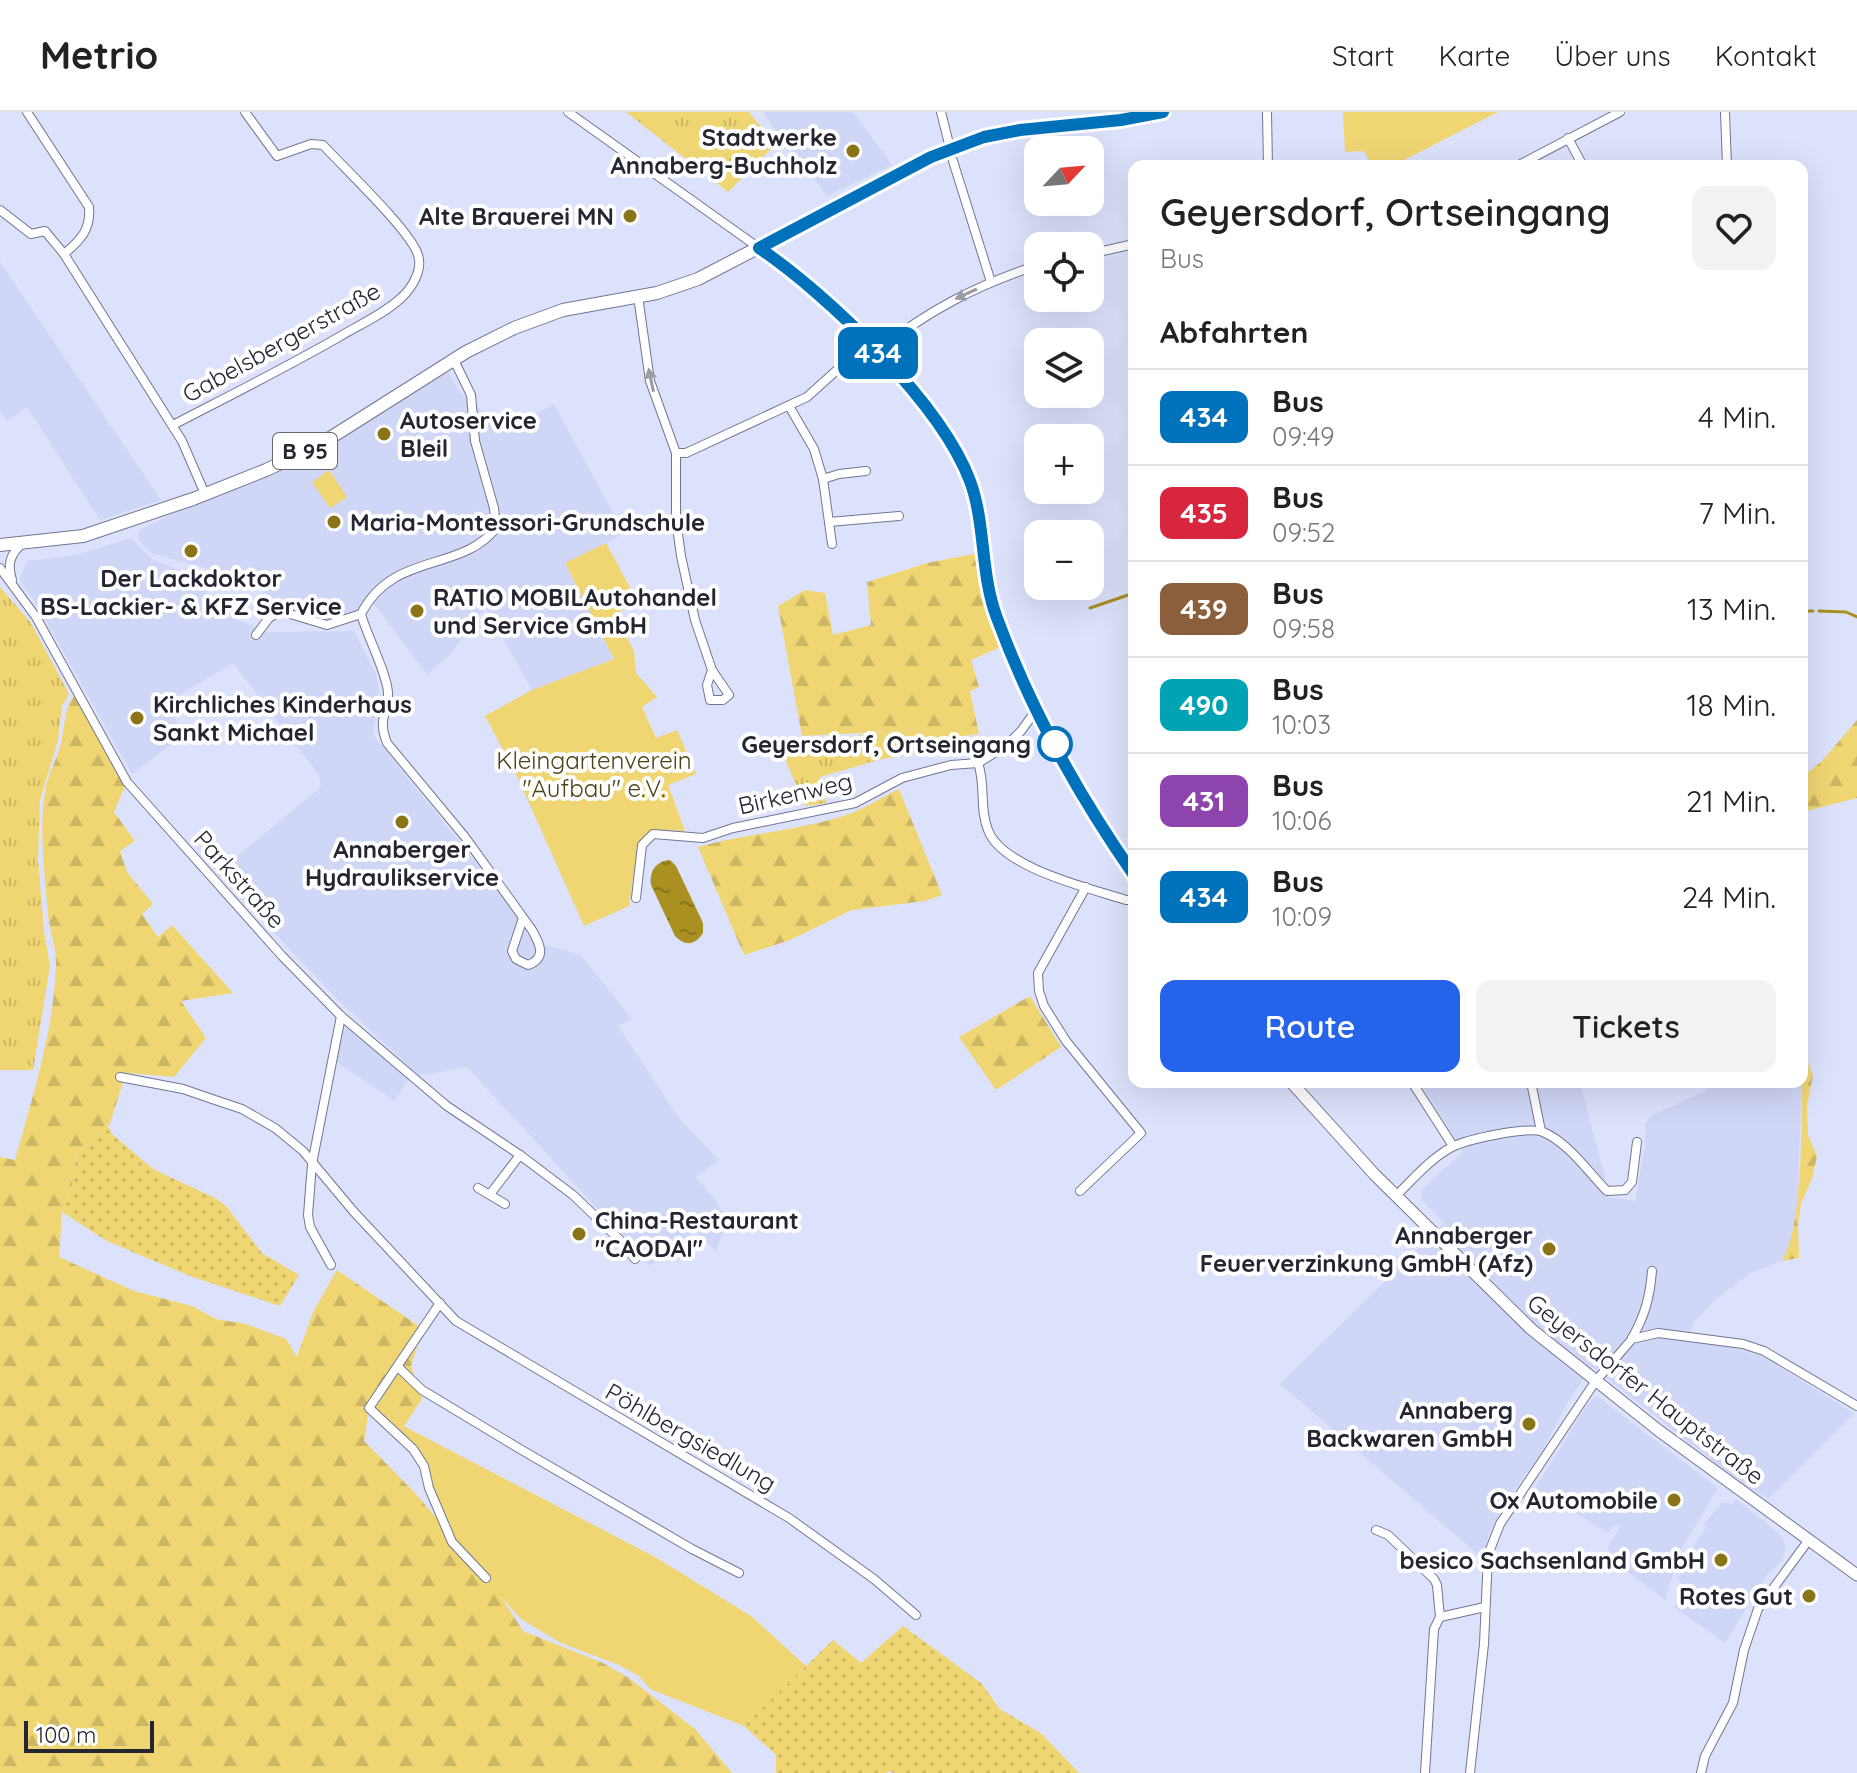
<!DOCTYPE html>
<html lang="de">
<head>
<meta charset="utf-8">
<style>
  :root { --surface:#fff; --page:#f2f2f2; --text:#222; --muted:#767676; --line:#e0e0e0; --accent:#2563eb }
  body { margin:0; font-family:Quicksand,sans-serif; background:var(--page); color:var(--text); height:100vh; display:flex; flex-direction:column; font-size:30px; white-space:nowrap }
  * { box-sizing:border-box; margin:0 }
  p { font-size:26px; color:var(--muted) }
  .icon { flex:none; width:44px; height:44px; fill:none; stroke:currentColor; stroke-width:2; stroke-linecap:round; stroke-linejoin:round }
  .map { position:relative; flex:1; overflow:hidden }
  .panel { position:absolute; left:1128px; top:48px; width:680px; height:928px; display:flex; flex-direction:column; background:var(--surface); border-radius:16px; box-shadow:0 8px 32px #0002 }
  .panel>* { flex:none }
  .badge { padding:0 16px; border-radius:12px; font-size:28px; line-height:52px }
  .needle { width:52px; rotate:64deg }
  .buttons { position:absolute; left:1024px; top:24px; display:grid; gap:16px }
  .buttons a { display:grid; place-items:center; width:80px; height:80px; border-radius:16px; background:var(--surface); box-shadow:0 8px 32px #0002; font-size:40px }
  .scale { position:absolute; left:24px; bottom:20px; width:130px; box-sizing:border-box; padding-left:8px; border:4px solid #242632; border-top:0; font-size:22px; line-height:28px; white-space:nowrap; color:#242632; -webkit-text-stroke:6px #fff; paint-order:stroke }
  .map>.badge { position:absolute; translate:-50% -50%; box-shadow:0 0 0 4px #fff }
  h2 { padding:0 32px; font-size:30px; line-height:72px }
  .round { display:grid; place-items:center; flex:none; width:84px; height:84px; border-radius:16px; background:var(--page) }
  .headline { display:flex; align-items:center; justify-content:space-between; height:136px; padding:0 32px }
  h1 { font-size:38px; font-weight:600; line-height:60px }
  .button { display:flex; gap:16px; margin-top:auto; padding:16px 32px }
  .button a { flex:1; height:92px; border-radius:16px; background:var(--accent); color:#fff; font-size:32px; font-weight:600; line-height:92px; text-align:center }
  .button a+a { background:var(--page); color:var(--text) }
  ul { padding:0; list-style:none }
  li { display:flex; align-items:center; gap:24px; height:96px; padding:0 32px; border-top:2px solid var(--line) }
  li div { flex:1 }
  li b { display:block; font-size:30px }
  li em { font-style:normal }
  li .badge { min-width:88px; font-weight:700; text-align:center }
  header { display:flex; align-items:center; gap:48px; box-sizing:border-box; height:112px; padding:0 40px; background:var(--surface); border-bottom:2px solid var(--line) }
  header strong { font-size:38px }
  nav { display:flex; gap:44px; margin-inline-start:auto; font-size:28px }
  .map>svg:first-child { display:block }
  .built { fill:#d0d6f6 }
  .grass { fill:url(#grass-dots) }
  .forest { fill:url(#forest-firs) }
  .park { fill:url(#park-tufts) }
  .garden { fill:#f0d573 }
  .water { fill:url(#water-ripples) }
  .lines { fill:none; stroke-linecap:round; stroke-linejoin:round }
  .stream { stroke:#aa8f21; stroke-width:3 }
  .minor-casing { stroke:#707693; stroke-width:10 }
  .secondary-casing { stroke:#707693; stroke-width:13 }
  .primary-casing { stroke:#707693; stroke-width:14 }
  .minor { stroke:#fff; stroke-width:8 }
  .secondary { stroke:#fff; stroke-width:11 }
  .primary { stroke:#fff; stroke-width:12 }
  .oneway { fill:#9c9da3 }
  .line-casing { stroke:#fff; stroke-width:18 }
  .line { stroke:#0072bc; stroke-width:12 }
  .poi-dot { fill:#8a7417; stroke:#fff; stroke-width:3 }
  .stop-dot { fill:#fff; stroke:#0072bc; stroke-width:4 }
  .labels { text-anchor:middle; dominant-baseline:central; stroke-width:8; stroke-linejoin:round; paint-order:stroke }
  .shield { fill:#fff; stroke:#666770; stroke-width:2 }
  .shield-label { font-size:22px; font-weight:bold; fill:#242632 }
  .poi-label { font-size:24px; font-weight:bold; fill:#242632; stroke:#fff; text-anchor:end }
  .street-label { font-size:24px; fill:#242632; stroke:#fff }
  .stop-label { font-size:24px; font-weight:bold; fill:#242632; stroke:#fff; text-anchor:end }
  .park-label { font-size:24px; fill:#4e4318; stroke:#fff }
</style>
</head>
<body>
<header>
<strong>Metrio</strong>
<nav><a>Start</a><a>Karte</a><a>Über uns</a><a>Kontakt</a></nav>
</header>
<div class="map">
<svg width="1857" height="1661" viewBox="0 0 1857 1661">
  <defs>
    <pattern id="grass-dots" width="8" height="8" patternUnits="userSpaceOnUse" patternTransform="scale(2)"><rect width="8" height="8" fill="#f0d573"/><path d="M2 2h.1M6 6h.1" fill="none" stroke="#ceb764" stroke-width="1.8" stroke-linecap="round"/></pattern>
    <pattern id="forest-firs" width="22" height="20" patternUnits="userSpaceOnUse" patternTransform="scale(2)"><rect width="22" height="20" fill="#f0d573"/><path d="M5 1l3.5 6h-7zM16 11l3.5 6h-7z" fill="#ceb764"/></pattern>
    <pattern id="park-tufts" width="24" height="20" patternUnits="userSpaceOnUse" patternTransform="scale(2)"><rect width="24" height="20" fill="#f0d573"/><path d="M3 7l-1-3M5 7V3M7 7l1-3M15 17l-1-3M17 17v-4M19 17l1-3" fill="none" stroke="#ceb764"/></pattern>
    <pattern id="water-ripples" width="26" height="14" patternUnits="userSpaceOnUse" patternTransform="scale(2)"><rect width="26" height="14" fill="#aa8f21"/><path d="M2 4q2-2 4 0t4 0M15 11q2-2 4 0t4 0" fill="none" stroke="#8a751d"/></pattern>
  </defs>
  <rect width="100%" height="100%" fill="#dde2fc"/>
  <g class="built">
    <path d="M762 0H853L892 53 827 84Z"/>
    <path d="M0 150 161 388 100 408 27 295 7 309 0 299Z"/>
    <path d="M445 254 459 279 482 299 495 322 554 292 624 421 565 452 614 547 532 578 486 496 450 542 427 563 370 486 361 502 327 513 274 493 250 464 208 457 151 441 139 429 138 421 141 417 281 351Z"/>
    <path d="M131 426 152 447 187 462 198 471 230 505 269 520 354 519 376 562 379 577 373 623 497 776 532 829 581 843 632 907 618 914 678 1005 719 1048 696 1065 713 1085 727 1108 716 1140 695 1119 650 1154 467 955 419 964 339 889 217 761 321 675 319 663 233 551 167 590 184 623 132 662 38 495 19 467 28 449 76 443Z"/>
    <path d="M341 909 409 965 395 989 333 948Z"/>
    <path d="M1420 970H1580L1606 1069 1608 1085 1635 1089 1645 1034V1012L1651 1004 1705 979 1708 970H1802L1797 1097 1789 1138 1782 1149 1751 1161 1717 1186 1693 1211 1689 1227 1721 1232 1764 1245 1854 1301 1768 1387 1740 1370 1592 1255 1568 1289 1542 1340 1508 1387 1490 1419 1482 1446 1280 1272 1444 1111 1422 1088V1077L1463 1040Z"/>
    <path d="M1597 1284 1718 1376 1679 1441 1665 1488 1607 1444 1611 1439 1607 1436 1621 1414 1617 1412 1608 1421 1535 1376 1589 1290Z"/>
    <path d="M1736 1387 1781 1423 1786 1436 1782 1449 1767 1463 1725 1531 1674 1495 1686 1475 1678 1468 1692 1436 1706 1416 1704 1412 1722 1390 1732 1392Z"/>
  </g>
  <g class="grass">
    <path d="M107 1013 113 1023 153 1057 215 1086 226 1094 262 1141 299 1163 280 1194 190 1164 107 1129 62 1100 72 1073 76 1043Z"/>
    <path d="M903 1514 981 1571 1000 1597 1042 1622 1079 1661H893L891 1659 885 1661H776V1643L744 1614 833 1528 861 1551Z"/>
  </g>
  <g class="forest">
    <path d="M978 441 992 502 1003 534 971 548 979 575 970 579 979 622 930 628 920 618 802 624 778 494 805 478 825 481 833 523 871 513 867 470 927 451Z"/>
    <path d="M74 583 125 674 114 700 135 729 120 739 127 760 153 792 142 802 158 825 172 813 233 881 181 889 206 926 174 965 126 961 109 1014 107 1013 76 1043 72 1073 62 1100 59 1145 134 1179 192 1194 216 1207 246 1212 286 1227 297 1245 313 1200 337 1158 423 1217 411 1254 422 1287 397 1325 369 1297 364 1329 414 1380 493 1472 523 1519 603 1551 629 1566 695 1617 732 1661H0V1045L15 1048C33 983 54 919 56 851 56 835 50 819 48 803 45 765 38 712 46 675 48 663 56 649 60 635 65 617 63 600 74 583Z"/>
    <path d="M1857 608V686L1802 700V665L1822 649Z"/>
    <path d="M899 677 942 783 925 789 852 798 790 828 744 843 698 735C747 721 800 719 849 702 866 696 882 685 899 677Z"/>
    <path d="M1030 884 1061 935 996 978 959 925Z"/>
    <path d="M1802 948 1808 951 1813 964 1807 993 1808 1023 1817 1044 1812 1067 1801 1091 1798 1114 1799 1146 1782 1149C1804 1117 1802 990 1802 948Z"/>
  </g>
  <g class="park">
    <path d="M626 0H749L775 33 728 80Z"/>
    <path d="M0 475 31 511 69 582 62 594 58 628 40 688 38 747 44 819 50 854 33 958H0Z"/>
    <path d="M920 618 930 628V639L882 647 820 665 826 691 805 694 786 649 791 637 871 621Z"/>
  </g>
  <g class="garden">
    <path d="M1343 0H1498L1404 48 1406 54H1372L1364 39 1345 40Z"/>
    <path d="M329 358 347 385 330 396 312 370Z"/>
    <path d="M606 431 634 483 633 492 614 503 634 539 636 561 657 585 642 595 656 626 677 618 696 662 668 673 685 719C673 719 657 715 646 724 635 733 632 779 629 794L584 814 516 662 485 604 532 578 614 547 565 451Z"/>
    <path d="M369 1296 655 1445 751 1504 806 1554 744 1614 650 1577 639 1564 619 1553 561 1531 521 1507 452 1430 413 1337Z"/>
  </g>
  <path class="water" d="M670 748 676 754 703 811V821C695 833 686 835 675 824L651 773C649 759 656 749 670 748Z"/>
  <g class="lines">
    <g class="stream">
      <path d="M1090 496 1134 481"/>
      <path d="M1802 499H1813"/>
      <path d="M1819 499 1846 500 1857 505"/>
    </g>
    <defs>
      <g id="minor">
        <path d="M27 0 89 95C91 117 81 128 64 142L182 329 205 382"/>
        <path d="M568 0 759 136"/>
        <path d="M941 0 950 36"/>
        <path d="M1267 0 1268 54"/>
        <path d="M1725 0 1727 54"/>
        <path d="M1568 26 1583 54"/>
        <path d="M953 49 991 170"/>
        <path d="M1517 54 1620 0"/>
        <path d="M0 98 31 122 45 119 64 142"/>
        <path d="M1090 142 1134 132"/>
        <path d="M638 184 650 269 676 341V407L681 444 695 508 712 558 729 583 723 588H710L707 573 712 558"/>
        <path d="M877 239C929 198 975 174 1038 153"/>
        <path d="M454 248 471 283 475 329 494 396 496 416C461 461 393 439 361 502 367 524 387 561 388 581 388 603 377 605 387 631L465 725 532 818C540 832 547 846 528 853L516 847 512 839 523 806"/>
        <path d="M789 294 814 337 823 367 832 432"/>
        <path d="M173 313C229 284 285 256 339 225 359 213 384 202 401 186 412 176 423 158 418 143 411 119 343 55 323 33L311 32 277 44 245 0"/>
        <path d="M676 341H686L807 285 868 230"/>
        <path d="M823 367 839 362 866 359"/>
        <path d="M829 410 899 404"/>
        <path d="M0 456 36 505 127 670 282 844 341 904 447 994 520 1043 573 1083 622 1130 635 1147"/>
        <path d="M12 468C7 452 10 442 23 431"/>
        <path d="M256 523 269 506 280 499 327 513 361 502"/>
        <path d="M978 651C986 673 979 696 988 718 1002 756 1089 776 1126 788H1134"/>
        <path d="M636 786 642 733 653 722 703 726 733 716 855 691 902 666 951 653 978 651 1006 634 1021 619 1037 597"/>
        <path d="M120 965 183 977 218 989 242 997 275 1016 303 1039 354 1100 456 1209 789 1406 874 1467 916 1503"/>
        <path d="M1412 970 1453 1034"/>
        <path d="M1531 970 1541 1019"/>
        <path d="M478 1076 505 1092"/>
        <path d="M1080 1079 1141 1021 1066 929 1044 894 1039 879 1038 861 1086 775"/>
        <path d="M491 1081 520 1043"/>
        <path d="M1396 1084C1413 1067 1431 1046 1452 1035 1468 1027 1528 1014 1543 1020 1569 1031 1588 1060 1607 1079L1625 1078 1632 1070 1637 1030"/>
        <path d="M331 1153 310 1115 308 1103 312 1052 341 904"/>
        <path d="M440 1191 369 1296 413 1337 424 1354 429 1376 452 1430 486 1466"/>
        <path d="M1632 1226C1645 1204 1650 1184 1652 1159"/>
        <path d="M398 1255 422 1278 520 1337 692 1437 739 1461"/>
        <path d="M1376 1418 1388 1423 1434 1467 1437 1473 1440 1505"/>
        <path d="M1425 1661 1434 1517 1440 1505 1485 1495"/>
        <path d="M1470 1661 1484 1532 1488 1443 1500 1412 1595 1270 1632 1227 1658 1221 1743 1232 1764 1239 1857 1294"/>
        <path d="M1701 1661 1705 1644 1733 1591 1744 1538 1758 1497 1808 1429"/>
      </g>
      <g id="secondary">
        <path d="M759 136C827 183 941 291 970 369 986 412 981 462 997 506 1030 597 1080 684 1134 764"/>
        <path d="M1291 970 1374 1062 1531 1217 1658 1318 1857 1463"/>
      </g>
      <path id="primary" d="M0 433 83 424 193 387 266 358 319 333 466 240 514 216 563 198 657 181 698 167 950 36C1019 13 1092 13 1163 0"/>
    </defs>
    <use href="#minor" class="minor-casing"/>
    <use href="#secondary" class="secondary-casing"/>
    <use href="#primary" class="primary-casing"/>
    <use href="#minor" class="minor"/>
    <use href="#secondary" class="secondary"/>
    <use href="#primary" class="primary"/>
  </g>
  <defs><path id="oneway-solid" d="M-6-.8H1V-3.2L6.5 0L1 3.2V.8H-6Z" transform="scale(2)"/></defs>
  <g class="oneway">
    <use href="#oneway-solid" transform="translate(966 182) rotate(155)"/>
    <use href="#oneway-solid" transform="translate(651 268) rotate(-102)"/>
  </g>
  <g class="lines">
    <defs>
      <path id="line" d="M1134 763C1079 684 1030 596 997 506 980 462 986 412 970 369 941 291 827 182 759 136L931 45 984 25 1020 18 1121 8 1163 0"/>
    </defs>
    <use href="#line" class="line-casing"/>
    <use href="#line" class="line"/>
  </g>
  <g class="poi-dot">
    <circle cx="853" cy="39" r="8"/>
    <circle cx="630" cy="104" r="8"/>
    <circle cx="384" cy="322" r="8"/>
    <circle cx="334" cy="410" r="8"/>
    <circle cx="191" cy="439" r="8"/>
    <circle cx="417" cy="499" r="8"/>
    <circle cx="137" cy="606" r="8"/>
    <circle cx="402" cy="710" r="8"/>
    <circle cx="579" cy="1122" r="8"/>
    <circle cx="1549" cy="1137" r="8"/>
    <circle cx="1529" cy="1312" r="8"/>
    <circle cx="1674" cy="1388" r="8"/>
    <circle cx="1721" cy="1448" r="8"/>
    <circle cx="1809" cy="1484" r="8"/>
  </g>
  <circle class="stop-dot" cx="1055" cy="632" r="16"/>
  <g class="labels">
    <rect class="shield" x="273" y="321" width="64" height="36" rx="6"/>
    <g class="shield-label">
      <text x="305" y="339">B 95</text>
    </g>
    <g class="poi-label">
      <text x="837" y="25">Stadtwerke<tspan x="837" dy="28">Annaberg-Buchholz</tspan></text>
      <text x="614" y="104">Alte Brauerei MN</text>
      <text x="400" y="308" text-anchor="start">Autoservice<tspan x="400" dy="28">Bleil</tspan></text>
      <text x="350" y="410" text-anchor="start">Maria-Montessori-Grundschule</text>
      <text x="191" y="466" text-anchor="middle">Der Lackdoktor<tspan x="191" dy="28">BS-Lackier- &amp; KFZ Service</tspan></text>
      <text x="433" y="485" text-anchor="start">RATIO MOBILAutohandel<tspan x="433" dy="28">und Service GmbH</tspan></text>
      <text x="153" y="592" text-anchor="start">Kirchliches Kinderhaus<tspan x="153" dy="28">Sankt Michael</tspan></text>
      <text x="402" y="737" text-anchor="middle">Annaberger<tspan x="402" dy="28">Hydraulikservice</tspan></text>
      <text x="595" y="1108" text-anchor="start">China-Restaurant<tspan x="595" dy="28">"CAODAI"</tspan></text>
      <text x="1533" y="1123">Annaberger<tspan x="1533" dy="28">Feuerverzinkung GmbH (Afz)</tspan></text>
      <text x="1513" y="1298">Annaberg<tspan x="1513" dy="28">Backwaren GmbH</tspan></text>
      <text x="1658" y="1388">Ox Automobile</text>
      <text x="1705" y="1448">besico Sachsenland GmbH</text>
      <text x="1793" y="1484">Rotes Gut</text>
    </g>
    <g class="street-label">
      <text transform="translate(281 230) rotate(-29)">Gabelsbergerstraße</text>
      <text transform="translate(795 681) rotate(-13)">Birkenweg</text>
      <text transform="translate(240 767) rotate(48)">Parkstraße</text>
      <text transform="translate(1646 1277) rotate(38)">Geyersdorfer Hauptstraße</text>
      <text transform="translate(691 1325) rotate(30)">Pöhlbergsiedlung</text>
    </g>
    <g class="stop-label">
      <text x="1031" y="632">Geyersdorf, Ortseingang</text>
    </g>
    <g class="park-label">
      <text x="594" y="648">Kleingartenverein<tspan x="594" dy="28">"Aufbau" e.V.</tspan></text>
    </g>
  </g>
</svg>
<div class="buttons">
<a><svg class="needle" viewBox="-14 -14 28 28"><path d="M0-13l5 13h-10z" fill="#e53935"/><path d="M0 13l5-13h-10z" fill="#767676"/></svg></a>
<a><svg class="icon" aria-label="locate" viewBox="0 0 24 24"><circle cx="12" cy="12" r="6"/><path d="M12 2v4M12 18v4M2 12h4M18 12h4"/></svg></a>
<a><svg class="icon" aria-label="layers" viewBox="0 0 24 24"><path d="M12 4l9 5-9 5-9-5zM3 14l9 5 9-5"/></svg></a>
<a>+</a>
<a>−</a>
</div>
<div class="scale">100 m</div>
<b class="badge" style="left:878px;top:241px;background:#0072bc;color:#fff">434</b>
<section class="panel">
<div class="headline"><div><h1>Geyersdorf, Ortseingang</h1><p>Bus</p></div><a class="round"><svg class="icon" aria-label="heart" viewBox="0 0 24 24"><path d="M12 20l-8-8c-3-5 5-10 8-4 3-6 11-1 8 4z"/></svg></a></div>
<h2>Abfahrten</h2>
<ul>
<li><span class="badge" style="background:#0072bc;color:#fff">434</span><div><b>Bus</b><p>09:49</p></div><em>4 Min.</em></li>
<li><span class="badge" style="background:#d7263d;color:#fff">435</span><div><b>Bus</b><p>09:52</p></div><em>7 Min.</em></li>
<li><span class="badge" style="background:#8b5e3c;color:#fff">439</span><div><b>Bus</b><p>09:58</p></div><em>13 Min.</em></li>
<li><span class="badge" style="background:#00a3b4;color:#fff">490</span><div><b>Bus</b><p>10:03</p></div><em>18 Min.</em></li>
<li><span class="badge" style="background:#8e44ad;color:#fff">431</span><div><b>Bus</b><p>10:06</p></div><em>21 Min.</em></li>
<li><span class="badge" style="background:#0072bc;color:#fff">434</span><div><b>Bus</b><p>10:09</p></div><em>24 Min.</em></li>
</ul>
<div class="button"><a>Route</a><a>Tickets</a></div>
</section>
</div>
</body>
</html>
